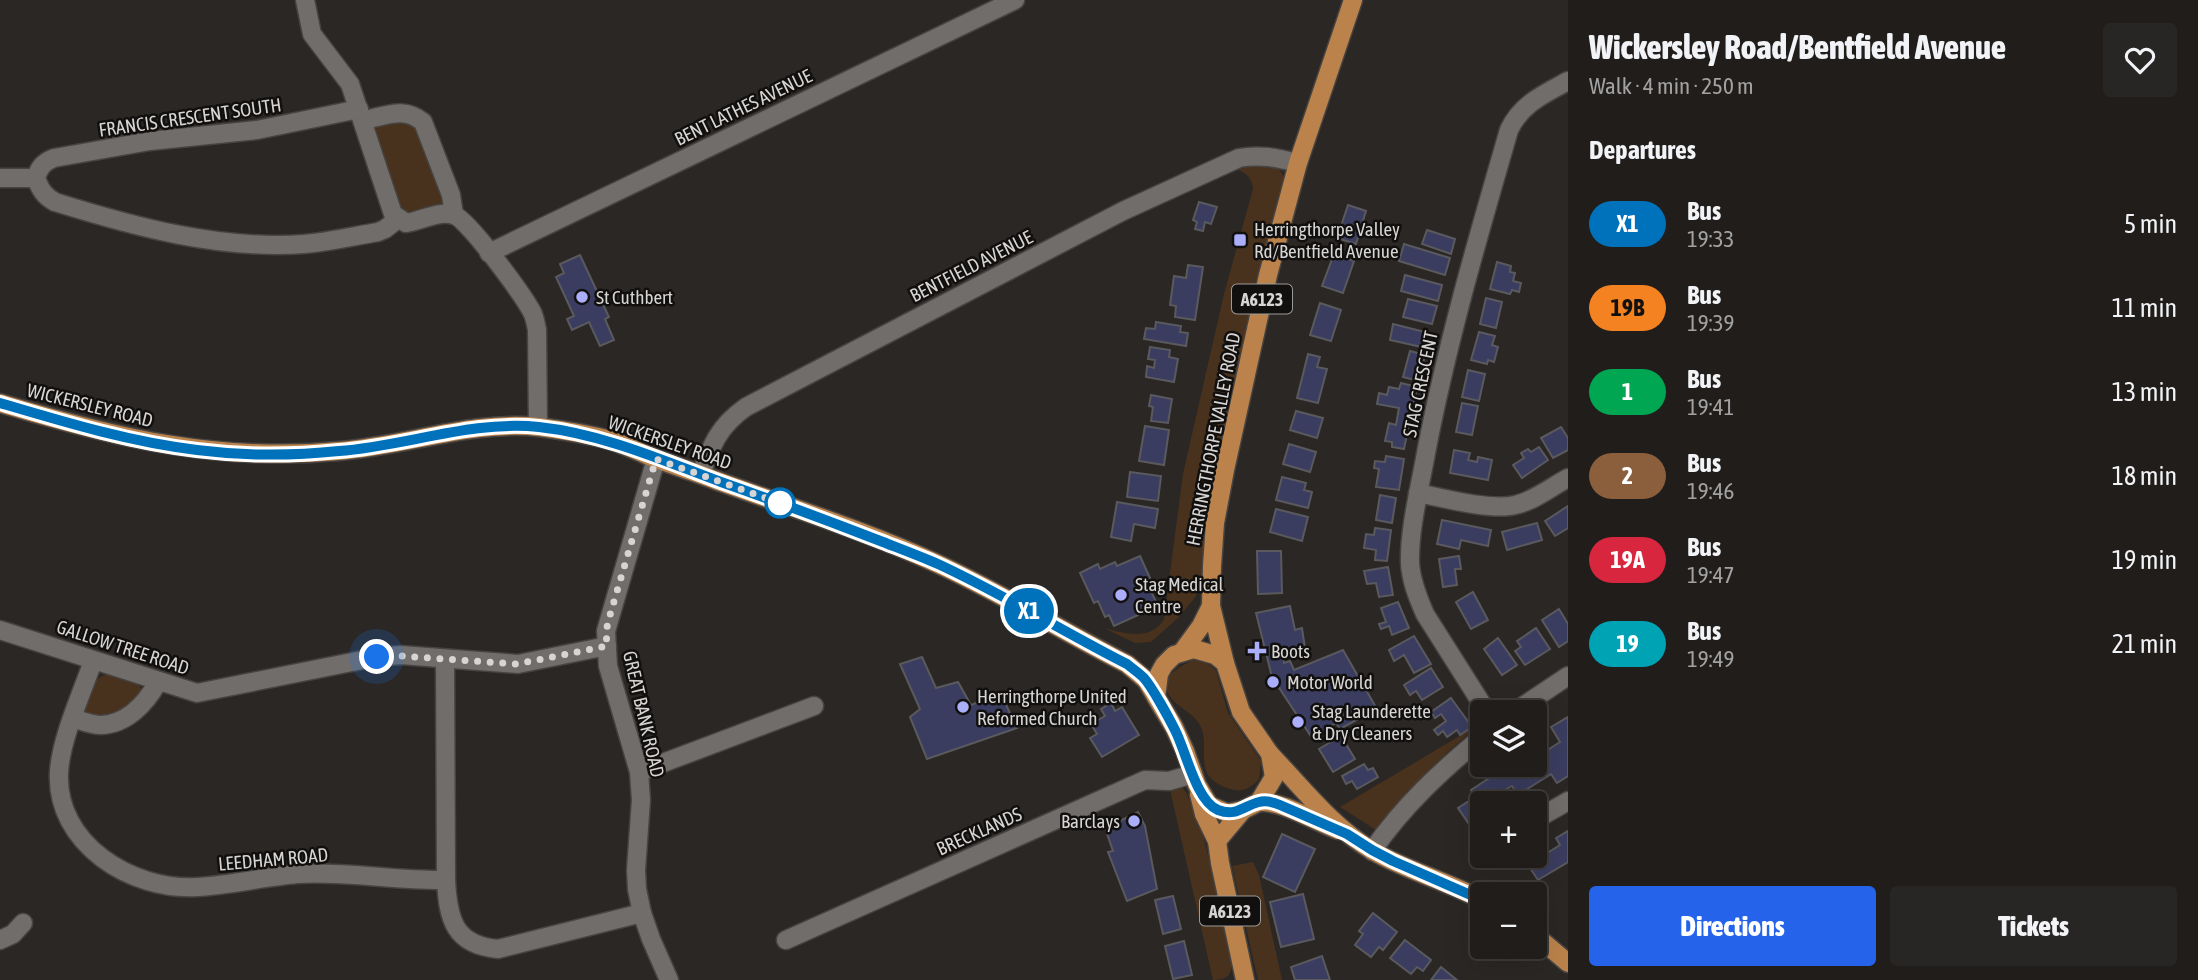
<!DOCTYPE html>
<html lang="en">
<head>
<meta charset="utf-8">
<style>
  :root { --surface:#201d1b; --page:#282624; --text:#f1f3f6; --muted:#a2a2a3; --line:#3d3b3a; --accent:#2563eb }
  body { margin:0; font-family:"Asap Condensed",sans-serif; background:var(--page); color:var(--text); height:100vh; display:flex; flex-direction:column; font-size:26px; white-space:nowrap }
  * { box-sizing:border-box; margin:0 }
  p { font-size:23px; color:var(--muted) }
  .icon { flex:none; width:38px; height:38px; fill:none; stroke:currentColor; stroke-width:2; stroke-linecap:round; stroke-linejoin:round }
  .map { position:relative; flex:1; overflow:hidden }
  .details { display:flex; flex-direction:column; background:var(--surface); width:630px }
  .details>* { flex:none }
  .badge { padding:0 14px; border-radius:23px; font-size:24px; line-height:46px }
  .buttons { position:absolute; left:1470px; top:700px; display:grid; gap:14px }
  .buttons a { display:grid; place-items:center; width:77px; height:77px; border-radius:7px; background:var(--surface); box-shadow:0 7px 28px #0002,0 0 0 2px var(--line); font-size:35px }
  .you { position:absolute; width:35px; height:35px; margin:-18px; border:5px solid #fff; border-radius:50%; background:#1a73e8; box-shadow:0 0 0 10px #1a73e833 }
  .map>.badge { position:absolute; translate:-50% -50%; box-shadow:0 0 0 4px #fff }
  h2 { padding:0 21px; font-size:26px; line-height:63px }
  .round { display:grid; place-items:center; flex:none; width:74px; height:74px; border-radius:7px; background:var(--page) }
  .summary { display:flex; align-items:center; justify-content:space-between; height:119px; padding:0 21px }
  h1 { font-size:33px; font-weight:800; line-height:52px }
  .cta { display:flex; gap:14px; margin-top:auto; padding:14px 21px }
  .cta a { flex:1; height:80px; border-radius:7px; background:var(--accent); color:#fff; font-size:28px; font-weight:800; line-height:80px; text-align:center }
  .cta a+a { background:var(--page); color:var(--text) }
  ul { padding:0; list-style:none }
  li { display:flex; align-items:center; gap:21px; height:84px; padding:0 21px }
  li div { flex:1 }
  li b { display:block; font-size:26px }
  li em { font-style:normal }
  li .badge { min-width:77px; font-weight:700; text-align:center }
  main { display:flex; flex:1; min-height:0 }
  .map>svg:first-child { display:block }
  .green { fill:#49321d }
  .building { fill:#3b3d60; stroke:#59595e; stroke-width:2 }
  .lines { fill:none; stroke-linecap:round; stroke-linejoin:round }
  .minor-casing { stroke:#464341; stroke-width:21 }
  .major-casing { stroke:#464341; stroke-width:21 }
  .minor { stroke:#716d6a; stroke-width:18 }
  .major { stroke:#bb834b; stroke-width:18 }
  .line-casing { stroke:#fff; stroke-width:16 }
  .line { stroke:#0072bc; stroke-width:10 }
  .walk { stroke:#d7d5d3; stroke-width:7; stroke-dasharray:0 12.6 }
  .poi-dot { fill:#abaffb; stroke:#12100f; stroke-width:2.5 }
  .stop-dot { fill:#fff; stroke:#0072bc; stroke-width:3.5 }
  .labels { text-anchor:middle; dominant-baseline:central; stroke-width:5; stroke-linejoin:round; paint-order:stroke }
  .shield { fill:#12100f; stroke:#9c9a98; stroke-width:2 }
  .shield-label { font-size:18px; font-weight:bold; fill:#d7d5d3 }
  .street-label { font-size:19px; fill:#d7d5d3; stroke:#12100f }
  .poi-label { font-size:19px; fill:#d7d5d3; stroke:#12100f; text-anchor:start }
</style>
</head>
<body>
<main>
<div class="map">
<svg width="1568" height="980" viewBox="0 0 1568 980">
  <rect width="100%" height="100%" fill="#2b2724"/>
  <g class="green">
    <path d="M405 118 417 124 445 199 441 206 406 216 400 213 374 134 378 123Z"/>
    <path d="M1252 161C1270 162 1275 161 1284 177L1256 286 1215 464 1208 514 1202 575 1196 596 1179 617 1151 642 1135 643 1104 628C1126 634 1151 641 1164 619L1183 474 1224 294 1253 189C1252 177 1246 173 1236 169Z"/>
    <path d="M1194 660H1204L1216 671 1228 713 1261 761 1259 779C1251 788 1243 793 1230 789 1189 776 1212 749 1200 725 1193 712 1176 707 1169 695 1158 677 1182 665 1194 660Z"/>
    <path d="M110 674 139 685 143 692 137 703 105 720 88 715 83 707C89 691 91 677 110 674Z"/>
    <path d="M1480 724C1442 755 1409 788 1380 827L1376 830 1340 807Z"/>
    <path d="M1169 785 1181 787 1186 792 1202 831 1232 953C1233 969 1232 980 1213 980Z"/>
    <path d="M1253 862 1259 875 1282 980H1258L1232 866Z"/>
  </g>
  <g class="building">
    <path d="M1199 202 1217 207 1211 224 1205 222 1203 231 1195 229 1197 222 1193 220Z"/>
    <path d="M1348 205 1366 211 1356 244 1337 238Z"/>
    <path d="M1427 230 1455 239 1451 254 1422 244Z"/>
    <path d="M1404 244 1450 258 1445 275 1399 261Z"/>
    <path d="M1334 254 1354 261 1343 293 1322 286Z"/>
    <path d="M580 255 609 317 605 319 614 340 600 346 589 322 572 330 567 319 574 316 556 277 564 273 560 264Z"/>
    <path d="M1497 262 1511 266 1510 272 1515 273 1513 281 1521 283 1519 292 1512 290 1510 294 1490 289Z"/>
    <path d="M1188 265 1203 267 1195 320 1175 317 1176 306 1170 305 1174 276 1186 278Z"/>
    <path d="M1405 275 1442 285 1438 301 1401 291Z"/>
    <path d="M1486 298 1502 302 1496 328 1480 324Z"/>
    <path d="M1408 299 1437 306 1432 324 1403 317Z"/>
    <path d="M1320 303 1341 310 1331 341 1310 335Z"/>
    <path d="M1156 322 1181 326 1180 332 1188 333 1186 346 1144 339 1146 328 1155 329Z"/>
    <path d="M1393 324 1429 333 1426 348 1390 340Z"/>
    <path d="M1479 332 1495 336 1492 345 1498 347 1494 362 1488 360 1487 364 1471 360Z"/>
    <path d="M1150 347 1170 350 1169 357 1178 359 1174 382 1146 377 1147 366 1154 368 1155 360 1148 359Z"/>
    <path d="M1410 351 1425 355 1419 381 1403 377Z"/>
    <path d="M1308 354 1320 357 1317 367 1327 369 1318 403 1297 398Z"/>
    <path d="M1468 370 1485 374 1479 401 1462 397Z"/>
    <path d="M1401 383 1417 387 1404 449 1392 447V442L1385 441 1389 423 1396 425 1399 408 1377 404 1379 393 1387 395 1389 387 1399 389Z"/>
    <path d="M1151 395 1172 399 1168 423 1151 421 1153 407 1149 406Z"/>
    <path d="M1462 403 1478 406 1472 435 1456 432Z"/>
    <path d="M1296 411 1323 418 1317 438 1290 430Z"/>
    <path d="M1145 426 1169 430 1164 465 1139 461Z"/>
    <path d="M1561 427 1568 438V450L1553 458 1541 438Z"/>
    <path d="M1289 444 1316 452 1310 472 1283 464Z"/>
    <path d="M1539 447 1548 460 1522 478 1513 465 1524 458 1521 453 1528 449 1531 452Z"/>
    <path d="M1454 450 1470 453 1468 460 1477 462 1478 457 1492 460 1488 480 1450 473Z"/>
    <path d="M1386 456 1404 459 1399 490 1376 487 1379 469 1374 468 1375 461 1385 462Z"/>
    <path d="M1130 472 1161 476 1158 501 1127 497Z"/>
    <path d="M1282 477 1306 483 1304 490 1312 492 1308 508 1276 500Z"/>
    <path d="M1380 495 1396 498 1392 523 1376 520Z"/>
    <path d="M1117 502 1158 509 1155 528 1134 524 1131 541 1111 537Z"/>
    <path d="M1568 506V528L1555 536 1545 521Z"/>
    <path d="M1276 509 1308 517 1302 541 1270 532Z"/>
    <path d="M1442 520 1491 530 1488 546 1461 540 1459 549 1437 544Z"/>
    <path d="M1537 523 1542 540 1507 550 1502 532Z"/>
    <path d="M1375 528 1391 530 1387 561 1375 560 1376 550 1364 548 1366 534 1374 535Z"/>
    <path d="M1257 551H1281L1282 593 1258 594Z"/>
    <path d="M1140 556 1150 578 1137 584 1139 589 1148 585 1158 606 1114 626 1109 615 1105 617 1098 601 1094 603 1080 573 1098 564 1100 569 1115 562 1117 566Z"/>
    <path d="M1459 556 1461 569H1455L1457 585 1443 587 1439 559Z"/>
    <path d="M1388 567 1393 595 1379 597 1376 583 1367 584 1364 571Z"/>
    <path d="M1473 592 1488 620 1471 629 1456 602Z"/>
    <path d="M1398 602 1409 628 1392 635 1389 626 1381 629 1379 624 1386 622 1381 608Z"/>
    <path d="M1290 606 1295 630 1302 628 1305 648 1283 656 1284 663 1290 661 1294 670 1343 650 1377 709 1340 729 1336 723 1312 738 1272 677 1256 613Z"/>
    <path d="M1559 609 1568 624V641L1559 647 1542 620Z"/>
    <path d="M1536 628 1550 649 1525 665 1515 651 1521 647 1517 641Z"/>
    <path d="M1414 636 1431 664 1414 673 1404 655 1394 661 1389 650Z"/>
    <path d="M1498 638 1517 665 1502 675 1484 649Z"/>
    <path d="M922 657 936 688 958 682 971 705 1001 694 1017 728 927 759 910 717 920 709 900 664Z"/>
    <path d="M1431 668 1443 687 1422 700 1416 691 1410 695 1404 685Z"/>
    <path d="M1451 698 1472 727 1460 735 1457 730 1447 737 1443 731 1438 735 1434 730 1446 721 1441 714 1435 718 1431 712Z"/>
    <path d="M1111 703 1115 711 1122 707 1139 735 1102 757 1090 738 1097 734 1091 724 1105 716 1101 709Z"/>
    <path d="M1568 717V776L1557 783 1551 774 1518 795 1512 786 1482 803V815L1469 824 1458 808 1475 797 1471 790 1503 769 1507 775 1524 765H1535V758L1560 742 1551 727Z"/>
    <path d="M1341 736 1355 759 1333 772 1319 749Z"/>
    <path d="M1364 764 1368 770 1373 768 1378 777 1357 789 1352 781 1346 784 1342 776Z"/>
    <path d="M1138 812 1145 826 1157 889 1127 901 1108 852 1113 851 1105 828Z"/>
    <path d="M1568 831V862L1538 880 1528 865 1560 845 1556 838Z"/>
    <path d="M1282 834 1315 849 1295 892 1263 877Z"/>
    <path d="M1303 894 1314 939 1281 947 1270 902Z"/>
    <path d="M1173 896 1181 929 1163 934 1155 900Z"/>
    <path d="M1373 913 1397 932 1383 950 1379 947 1371 957 1355 945 1363 934 1359 931Z"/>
    <path d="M1405 940 1431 960 1423 971 1417 967 1411 974 1390 958Z"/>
    <path d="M1184 941 1192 975 1173 979 1165 946Z"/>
    <path d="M1322 956 1330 980H1295L1291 967Z"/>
    <path d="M1441 967 1457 980H1431Z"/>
  </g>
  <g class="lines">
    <defs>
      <g id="minor">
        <path d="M305 0 312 34 350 84 393 214 406 223C421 221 439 210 454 215 468 219 526 299 533 314 535 319 536 325 537 330L538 427"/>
        <path d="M364 120C387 116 403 106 423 122L451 195 454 215"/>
        <path d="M0 178H36"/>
        <path d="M36 178C40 189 44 196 55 202 135 227 220 250 304 244 329 242 354 236 378 232L385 229 398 219"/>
        <path d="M36 178C39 167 44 162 54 158L150 141 257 130 359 109"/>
        <path d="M489 253 1015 0"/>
        <path d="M656 459 606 631 608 666 639 772 641 800 636 870 637 889 642 913 651 939 669 980"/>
        <path d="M701 474C712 444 719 426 746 407L1123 211 1239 158C1261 154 1277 158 1298 163"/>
        <path d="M1418 493C1444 498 1491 511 1515 505 1534 501 1551 487 1568 478"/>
        <path d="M0 630 197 693 377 657 401 655 518 664 607 646"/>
        <path d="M445 659 446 880"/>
        <path d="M93 661C82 693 61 738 59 772 55 844 132 891 197 887 231 885 264 877 297 874 347 871 396 881 446 880 448 919 454 945 498 949L642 913"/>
        <path d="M1487 712 1425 614C1418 598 1411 581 1410 563 1409 529 1420 487 1426 453 1447 343 1478 237 1509 130 1521 104 1544 94 1568 81"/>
        <path d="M1514 712 1568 676"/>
        <path d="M73 718C82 721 91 725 101 725 127 724 146 703 158 682"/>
        <path d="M639 772 814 706"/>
        <path d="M1535 820 1568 801"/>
        <path d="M1372 851C1403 806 1441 771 1482 737"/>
        <path d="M0 940 13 934 23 923"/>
        <path d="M786 940 1145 780 1169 781 1193 774"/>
      </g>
      <g id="major">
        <path d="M0 403C117 438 216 462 339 451 406 446 472 420 539 427 562 430 587 434 610 440 625 445 639 452 654 458 674 466 695 472 715 480 790 507 866 531 938 564 1003 594 1064 632 1127 664L1146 680 1156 697"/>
        <path d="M1194 649 1215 655 1225 663 1241 712 1270 754 1274 777 1259 802 1243 810 1227 813 1209 805 1197 785 1185 751 1174 727 1156 697 1159 674 1164 665 1174 655Z"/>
        <path d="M1182 652 1201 626 1211 606"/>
        <path d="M1225 663 1211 606 1212 566 1215 523 1225 470 1268 275 1298 163 1353 0"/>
        <path d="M1270 754C1302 787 1332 827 1373 851 1407 871 1447 881 1482 900"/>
        <path d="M1199 794 1204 814 1217 841 1220 863 1245 980"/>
        <path d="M1259 802C1283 801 1314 821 1338 830"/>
        <path d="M1217 841 1243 810"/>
        <path d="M1535 935 1568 963"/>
      </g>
    </defs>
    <use href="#minor" class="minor-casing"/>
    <use href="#major" class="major-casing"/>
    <use href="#minor" class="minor"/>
    <use href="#major" class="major"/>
  </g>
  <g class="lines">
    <defs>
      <path id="line" d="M0 403C64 422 130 442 197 450 244 456 291 456 339 451 406 446 472 420 539 427 603 434 662 460 721 482 775 501 829 521 883 542 901 549 920 556 938 564 1003 594 1064 632 1127 664 1133 669 1139 673 1144 678 1152 687 1169 718 1175 730 1186 751 1196 801 1218 810 1237 817 1243 806 1259 802 1266 800 1273 802 1280 805L1347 834 1372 850 1393 861 1482 900"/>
    </defs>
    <use href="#line" class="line-casing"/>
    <use href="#line" class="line"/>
    <path class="walk" d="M377 657 401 656 517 664 607 646 606 631 610 615 656 459 780 503"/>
  </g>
  <g class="poi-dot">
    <rect x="1233" y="233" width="14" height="14" rx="3.5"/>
    <circle cx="582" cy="297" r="7"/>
    <circle cx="1121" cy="595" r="7"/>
    <path d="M1253.5 640.5h7v7h7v7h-7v7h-7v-7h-7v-7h7z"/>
    <circle cx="1273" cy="682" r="7"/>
    <circle cx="963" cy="707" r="7"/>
    <circle cx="1298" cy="722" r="7"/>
    <circle cx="1134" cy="821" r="7"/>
  </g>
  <circle class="stop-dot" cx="780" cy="503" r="14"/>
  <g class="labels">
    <g class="shield">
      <rect x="1232" y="284.5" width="60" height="29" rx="5"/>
      <rect x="1200" y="896.5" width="60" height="29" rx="5"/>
    </g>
    <g class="shield-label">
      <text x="1262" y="299">A6123</text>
      <text x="1230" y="911">A6123</text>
    </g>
    <g class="street-label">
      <text transform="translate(743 107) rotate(-26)">BENT LATHES AVENUE</text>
      <text transform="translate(190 117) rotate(-8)">FRANCIS CRESCENT SOUTH</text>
      <text transform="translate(971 266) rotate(-27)">BENTFIELD AVENUE</text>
      <text transform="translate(1420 384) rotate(-78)">STAG CRESCENT</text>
      <text transform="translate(90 405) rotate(14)">WICKERSLEY ROAD</text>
      <text transform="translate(1213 439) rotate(-79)">HERRINGTHORPE VALLEY ROAD</text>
      <text transform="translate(670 442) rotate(19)">WICKERSLEY ROAD</text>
      <text transform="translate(123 647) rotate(18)">GALLOW TREE ROAD</text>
      <text transform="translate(644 714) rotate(77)">GREAT BANK ROAD</text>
      <text transform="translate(979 831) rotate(-24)">BRECKLANDS</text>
      <text transform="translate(273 859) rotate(-5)">LEEDHAM ROAD</text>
    </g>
    <g class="poi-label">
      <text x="1254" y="229">Herringthorpe Valley<tspan x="1254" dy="22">Rd/Bentfield Avenue</tspan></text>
      <text x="596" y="297">St Cuthbert</text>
      <text x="1135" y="584">Stag Medical<tspan x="1135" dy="22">Centre</tspan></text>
      <text x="1271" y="651">Boots</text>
      <text x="1287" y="682">Motor World</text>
      <text x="977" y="696">Herringthorpe United<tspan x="977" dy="22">Reformed Church</tspan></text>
      <text x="1312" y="711">Stag Launderette<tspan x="1312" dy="22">&amp; Dry Cleaners</tspan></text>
      <text x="1120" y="821" text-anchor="end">Barclays</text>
    </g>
  </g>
</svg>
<div class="buttons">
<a><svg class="icon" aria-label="layers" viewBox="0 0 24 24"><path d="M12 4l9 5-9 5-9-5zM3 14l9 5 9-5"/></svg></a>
<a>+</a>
<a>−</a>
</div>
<div class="you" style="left:377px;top:657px"></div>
<b class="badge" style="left:1029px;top:611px;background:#0072bc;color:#fff">X1</b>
</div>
<section class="details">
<div class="summary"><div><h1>Wickersley Road/Bentfield Avenue</h1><p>Walk · 4 min · 250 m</p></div><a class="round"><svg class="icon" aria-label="heart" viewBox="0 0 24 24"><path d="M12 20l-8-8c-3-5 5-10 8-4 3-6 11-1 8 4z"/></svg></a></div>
<h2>Departures</h2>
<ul>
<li><span class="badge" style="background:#0072bc;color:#fff">X1</span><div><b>Bus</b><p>19:33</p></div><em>5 min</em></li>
<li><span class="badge" style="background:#f58220;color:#111">19B</span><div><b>Bus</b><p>19:39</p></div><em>11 min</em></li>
<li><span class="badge" style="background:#00a651;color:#fff">1</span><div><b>Bus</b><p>19:41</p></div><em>13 min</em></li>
<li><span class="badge" style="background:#8b5e3c;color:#fff">2</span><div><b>Bus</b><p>19:46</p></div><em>18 min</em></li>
<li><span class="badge" style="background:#d7263d;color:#fff">19A</span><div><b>Bus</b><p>19:47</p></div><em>19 min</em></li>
<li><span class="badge" style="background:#00a3b4;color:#fff">19</span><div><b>Bus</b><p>19:49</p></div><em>21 min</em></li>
</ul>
<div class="cta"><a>Directions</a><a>Tickets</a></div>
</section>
</main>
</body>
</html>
